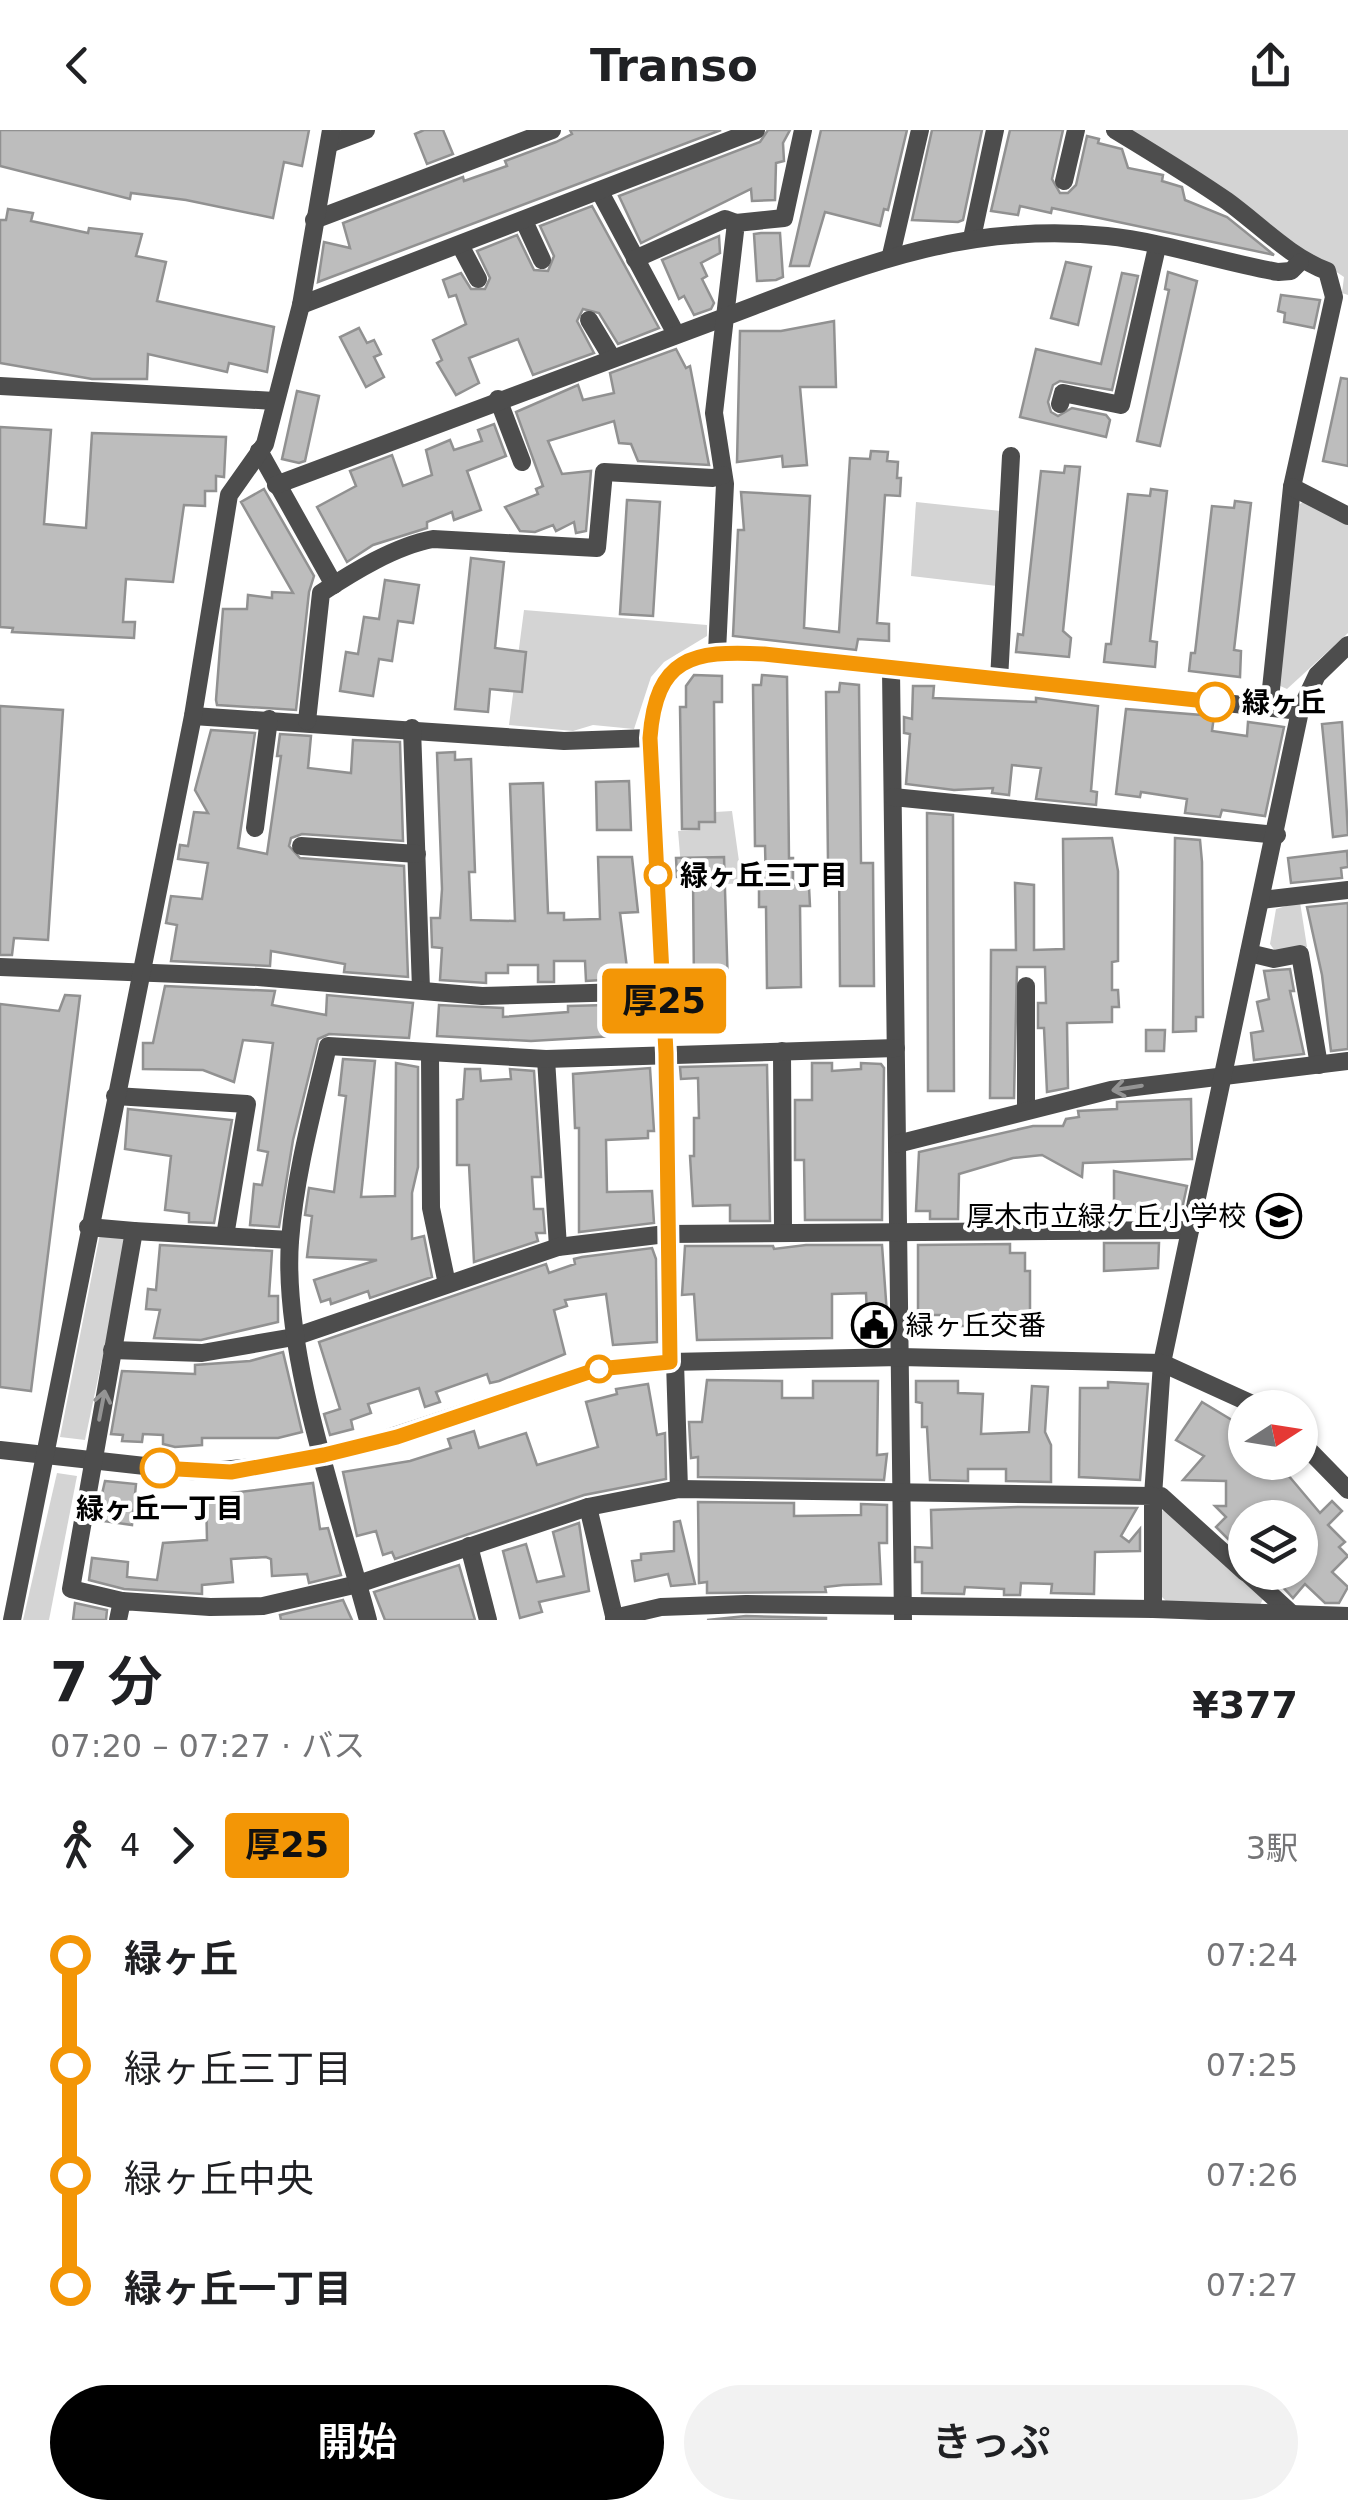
<!DOCTYPE html>
<html lang="ja">
<head>
<meta charset="utf-8">
<style>
  :root { --surface:#fff; --page:#f2f2f2; --text:#202124; --muted:#757577; --accent:#000 }
  body { margin:0; font-family:"DejaVu Sans","Noto Sans JP",sans-serif; background:var(--page); color:var(--text); height:100vh; display:flex; flex-direction:column; font-size:38px; white-space:nowrap }
  * { box-sizing:border-box; margin:0 }
  p { font-size:32px; color:var(--muted) }
  .icon { flex:none; width:55px; height:55px; fill:none; stroke:currentColor; stroke-width:2; stroke-linecap:round; stroke-linejoin:round }
  .map { position:relative; height:1490px; overflow:hidden }
  .drawer { display:flex; flex-direction:column; background:var(--surface); flex:1 }
  .drawer>* { flex:none }
  .badge { padding:0 20px; border-radius:8px; font-size:35px; line-height:65px }
  .needle { width:65px; rotate:78deg }
  .controls { position:absolute; left:1228px; top:1260px; display:grid; gap:20px }
  .controls a { display:grid; place-items:center; width:90px; height:90px; border-radius:50%; background:var(--surface); box-shadow:0 2px 8px #0004; font-size:50px }
  .map>.badge { position:absolute; translate:-50% -50%; box-shadow:0 0 0 5px #fff }
  .legs { display:flex; align-items:center; gap:15px; height:110px; padding:0 50px; font-size:32px }
  .legs p { margin-inline-start:auto }
  .overview { display:flex; align-items:center; justify-content:space-between; height:170px; padding:0 50px }
  h1 { font-size:55px; font-weight:600; line-height:75px }
  .action { display:flex; gap:20px; margin-top:auto; padding:20px 50px }
  .action a { flex:1; height:115px; border-radius:60px; background:var(--accent); color:#fff; font-size:40px; font-weight:600; line-height:115px; text-align:center }
  .action a+a { background:var(--page); color:var(--text) }
  ul { padding:0 50px; list-style:none }
  li { display:flex; align-items:center; gap:35px; height:110px; font-size:38px }
  li i { display:grid; place-items:center; width:15px; height:100%; margin:0 12px; background:currentColor }
  li i::after { content:''; width:25px; height:25px; margin:-12px; border:8px solid; border-radius:50%; background:var(--surface) }
  li p { margin-inline-start:auto }
  li:first-child i { background:linear-gradient(#0000 50%,currentColor 0) }
  li:last-child i { background:linear-gradient(currentColor 50%,#0000 0) }
  header { display:flex; justify-content:space-between; align-items:center; height:130px; padding:0 50px; background:var(--surface); font-size:45px; font-weight:600 }
  .map>svg:first-child { display:block }
  .green { fill:#d4d4d4 }
  .building { fill:#bdbdbd; stroke:#919191; stroke-width:2.5 }
  .lines { fill:none; stroke-linecap:round; stroke-linejoin:round }
  .minor { stroke:#4d4d4d; stroke-width:18 }
  .oneway { stroke:#949494 }
  .line-1-casing { stroke:#fff; stroke-width:22 }
  .line-1 { stroke:#f39606; stroke-width:15 }
  .stop-1-dot { fill:#fff; stroke:#f39606; stroke-width:5 }
  .labels { text-anchor:middle; dominant-baseline:central; stroke-width:8; stroke-linejoin:round; paint-order:stroke }
  .stop-label { font-size:28px; font-weight:bold; fill:#000; stroke:#fff; text-anchor:start }
  .poi-label { font-size:28px; fill:#000; stroke:#fff; text-anchor:end }
</style>
</head>
<body>
<header><svg class="icon" aria-label="back" viewBox="0 0 24 24"><path d="M15 5l-7 7 7 7"/></svg>Transo<svg class="icon" aria-label="share" viewBox="0 0 24 24"><path d="M12 15V3M7 8l5-5 5 5M5 13v7h14v-7"/></svg></header>
<div class="map">
<svg width="1348" height="1490" viewBox="0 0 1348 1490">
  <rect width="100%" height="100%" fill="#fff"/>
  <g class="green">
    <path d="M1124 0H1348V165L1342 163 1344 147Z"/>
    <path d="M1306 370 1348 392V503L1287 559 1278 555 1295 377Z"/>
    <path d="M916 372 1001 381 997 456 911 446Z"/>
    <path d="M524 480 707 495V506L664 532 651 547 634 599 593 595 573 601 509 595Z"/>
    <path d="M732 681 742 753 727 754 726 743 681 736 678 701 699 700V692L715 690V682Z"/>
    <path d="M1300 772 1307 817 1275 821 1270 814 1276 779Z"/>
    <path d="M100 1104H121L127 1111 85 1310 60 1307Z"/>
    <path d="M57 1343 77 1346 49 1490H23Z"/>
    <path d="M1167 1379 1263 1469 1260 1475 1167 1472 1160 1465 1161 1381Z"/>
  </g>
  <g class="building">
    <path d="M0 0H309L302 36 284 32 273 88 186 70 131 63 130 69 0 36Z"/>
    <path d="M424 0H443L453 24 427 34 415 4Z"/>
    <path d="M570 0H721L318 152 324 112 350 118 343 93 463 47 464 51 507 36 505 31 556 12 572 4Z"/>
    <path d="M768 0H790L783 13 784 31 776 33 775 70 752 71 751 59 641 113 619 66 760 12Z"/>
    <path d="M821 0H907L888 80 884 79 880 96 825 82 809 136H790Z"/>
    <path d="M932 0H982L963 90 958 92 912 90Z"/>
    <path d="M1010 0H1063L1052 49 1060 63H1068L1076 55 1087 6 1099 9 1098 13 1122 19 1128 38 1163 45 1162 51 1182 57 1185 70 1227 87 1274 125 1052 78 1051 83 1020 76 1018 85 991 81Z"/>
    <path d="M592 76 659 198 618 214 599 183 583 179 577 191 594 223 533 245 518 209 469 228 479 253 456 265 437 233 442 230 433 210 466 194 456 165 449 167 443 150 461 143 471 159H485L490 148 477 121 517 105 534 140 548 141 554 126 540 96Z"/>
    <path d="M8 79 33 83 31 91 88 103 89 98 142 104 136 126 166 132 157 171 274 197 267 242 229 233 227 242 148 224 147 249H92L0 233V90H6Z"/>
    <path d="M761 103H780L783 147 776 150 757 151 754 104Z"/>
    <path d="M719 106 720 123 701 133 707 146 702 149 714 173 711 179 694 185 684 166 679 169 662 130Z"/>
    <path d="M1066 132 1091 137 1078 195 1051 188Z"/>
    <path d="M1168 142 1197 151 1160 316 1137 311 1169 160 1165 159Z"/>
    <path d="M1122 143 1138 146 1112 260 1060 251 1053 255 1048 272 1051 282 1058 286 1072 278 1106 285 1110 290 1106 307 1020 287 1036 219 1101 234Z"/>
    <path d="M1281 165 1320 170 1314 198 1284 192 1285 183 1278 181Z"/>
    <path d="M834 191 836 257H800L807 335 783 337 782 326 737 332 740 201H781Z"/>
    <path d="M359 198 367 213 374 210 381 224 374 227 384 247 366 257 340 207Z"/>
    <path d="M676 219 686 238 690 236 709 335 638 331 631 314 619 313 614 291 548 311 562 344 591 341 586 401 576 403 574 392 556 401 553 395 535 402 520 401 505 377 538 364 536 359 543 356 516 282 578 255 583 270 614 263 610 243Z"/>
    <path d="M1341 248 1348 249V336L1323 331Z"/>
    <path d="M297 261 319 266 305 331 299 333 282 329Z"/>
    <path d="M494 294 506 326 467 341 481 380 454 390 452 382 427 392V398L373 415 347 432 317 377 356 356 350 341 392 325 403 356 432 345 426 320 450 310 454 320 482 311 478 300Z"/>
    <path d="M0 297 51 300 44 394 86 398 92 303 226 307 224 347 216 346V361H205V376L184 375 173 452 126 449 123 492H135L134 508 12 502 13 498 0 497Z"/>
    <path d="M871 321 888 322 887 331 898 332 897 348H901L900 366 885 365 877 493 889 494V511L858 509 856 520 733 506 738 400H744L741 362 810 366 804 498 839 502 850 328 870 329Z"/>
    <path d="M1065 336 1080 337 1063 501 1071 508 1069 527 1016 522 1018 504 1023 505 1041 341 1064 343Z"/>
    <path d="M264 359 314 446 309 462 296 580 217 575 216 570 223 479H247L248 465 272 468V462L293 463 241 372Z"/>
    <path d="M1151 359 1167 361 1150 511 1157 512 1155 537 1104 532 1106 514H1111L1128 364 1150 366Z"/>
    <path d="M627 370 660 372 653 486 620 484Z"/>
    <path d="M1235 371 1251 373 1234 520 1241 521 1240 547 1189 541 1191 523H1195L1212 376 1234 378Z"/>
    <path d="M471 428 504 432 495 518 526 522 522 562 490 559 488 582 455 579Z"/>
    <path d="M385 450 419 455 413 493 398 491 392 531 379 529 373 566 340 561 346 522 358 524 364 487 379 489Z"/>
    <path d="M694 545 722 546V572H714L715 692H699V699H682L680 577H686V556Z"/>
    <path d="M762 545 787 547 789 728H793V754L809 757 810 776H800L801 857 767 858 766 777H759V754H766L765 716H755L753 555H761Z"/>
    <path d="M840 553 859 555 861 733H873L874 856H840L839 731H828L826 562H839Z"/>
    <path d="M913 556H934L933 568 1036 572V568L1098 576 1091 661 1097 662 1096 675 1036 669 1041 638 1012 635 1009 665 992 663 993 658 954 660 906 654 910 604 904 603V587L912 589Z"/>
    <path d="M0 576 63 580 48 810 14 808 12 825H0Z"/>
    <path d="M1126 579 1214 586 1212 601 1247 606 1248 592 1284 597 1265 686 1222 680 1220 687 1185 683 1187 669 1141 662 1140 667 1116 664Z"/>
    <path d="M1342 592 1348 705 1333 707 1322 594Z"/>
    <path d="M211 600 255 603 238 718 267 724 281 626H277L280 604 311 606 308 638 351 643 353 610 400 612 403 711 302 704 291 708 289 716 300 728 404 736 408 847 344 842 345 834 271 821 270 836 171 831 177 795 166 793 171 766 202 769 208 733 178 729 180 715 188 716 194 682 208 683 195 660Z"/>
    <path d="M455 622V630L471 629 475 742H469L471 790 515 791 510 654 543 653 548 783H564V790L600 789 598 727H632L638 782 620 783 627 838 602 842V850L586 851 585 831H554V852H538V835H508V843H486V853L440 850 442 818 432 817 431 788H440L442 759 437 623Z"/>
    <path d="M629 651 631 700H597L596 652Z"/>
    <path d="M927 683 953 685 954 961H928Z"/>
    <path d="M1112 708 1118 741V831L1112 832V860H1118L1119 877H1112V892L1067 893 1068 958 1047 962 1044 898H1038V873H1046L1045 837H1017L1014 968H990L991 820H1016L1015 753 1034 755V820L1064 819 1063 709Z"/>
    <path d="M1175 708 1200 710 1202 732 1203 887H1196V901L1173 902Z"/>
    <path d="M1347 721 1348 737 1341 738 1342 748 1291 753 1288 728Z"/>
    <path d="M724 727 728 858 694 859 693 746 677 747 676 728Z"/>
    <path d="M1348 773V919L1331 921 1322 845 1307 777Z"/>
    <path d="M1290 839 1294 861H1290L1304 924 1254 930 1251 903 1263 901 1257 872 1269 869 1264 841Z"/>
    <path d="M165 856 275 861 272 875 326 885 327 865 413 873 409 908 329 904 318 909 293 1010 279 1097 250 1095 254 1054 262 1055 268 1022 258 1020 273 913 243 910 234 952 203 940 143 939V913H153Z"/>
    <path d="M65 865 80 866 31 1261 0 1257V874L59 881Z"/>
    <path d="M648 874V904L531 911 437 906 439 875 503 878V887L568 882V876Z"/>
    <path d="M1146 900H1165L1164 921H1146Z"/>
    <path d="M343 929 375 931 361 1067 395 1066 396 933 418 937V1037L412 1063V1109L424 1106 432 1147 370 1168 368 1161 331 1174 330 1169 321 1172 314 1150 377 1130 307 1127 312 1086 305 1085 309 1058 334 1062 346 966 339 965Z"/>
    <path d="M812 933H832V941L861 939V933L881 934 884 938 882 1090H805L804 1030H795V970H812Z"/>
    <path d="M767 935 770 1091H730V1075L693 1076 690 1026H694V988H699L698 948 681 949 680 937Z"/>
    <path d="M650 938 654 1001H648V1008L606 1010 607 1062 652 1061 654 1093 579 1102V998H575L573 944Z"/>
    <path d="M465 939H480L481 951 511 949 510 939 534 941 541 1047H532L534 1079H543L545 1103H536L538 1111 474 1132 469 1035H457V970L463 969Z"/>
    <path d="M1191 969 1192 1029 1083 1033 1082 1047 1042 1025 1013 1028 959 1044 958 1089H930V1081H916L919 1022 1033 996H1063L1066 989 1079 987 1078 981 1117 979V972Z"/>
    <path d="M128 979 232 990 214 1093 189 1092V1083L165 1080 171 1026 125 1019Z"/>
    <path d="M1114 1041 1187 1056 1182 1079 1114 1083Z"/>
    <path d="M1104 1113H1159L1158 1138 1104 1141Z"/>
    <path d="M1010 1114V1123H1025V1141H1030V1185H979V1196H945V1185H918V1115Z"/>
    <path d="M160 1115 272 1121 269 1166H278V1192L201 1210 154 1208 160 1180 146 1179 148 1159 156 1160Z"/>
    <path d="M806 1115H882L887 1184 867 1185 866 1163 832 1164V1208L697 1210 694 1164 682 1165 685 1116H773L774 1119Z"/>
    <path d="M652 1118 656 1129 657 1212 613 1215 606 1164 565 1170 567 1176 554 1180 565 1224 499 1251 490 1253 487 1244 436 1262 440 1272 425 1277 419 1258 368 1274 371 1283 351 1290 353 1299 330 1305 324 1284 340 1279 319 1212 546 1134 549 1143 575 1134 574 1129 582 1127Z"/>
    <path d="M283 1222 302 1302 278 1308H202V1315L175 1317 163 1314V1305L143 1304 142 1312 122 1311 123 1305 111 1304 122 1241 195 1244V1235L250 1231Z"/>
    <path d="M707 1250 782 1251V1268H813V1251H878L877 1325 887 1324 884 1350 698 1347V1327L691 1328 689 1292H702Z"/>
    <path d="M916 1251H958V1263L983 1264 981 1304 1029 1302 1032 1256 1048 1257 1045 1302 1051 1315V1352L1006 1351V1339H968V1351L930 1350 927 1297H922V1273L916 1272Z"/>
    <path d="M1108 1252 1148 1254 1140 1350 1079 1347 1080 1258H1108Z"/>
    <path d="M648 1254 657 1305 665 1303 666 1349 584 1365 395 1429 392 1422 383 1425 376 1401 357 1406 343 1342 410 1331 451 1318 448 1309 474 1301 479 1318 526 1303 537 1335 598 1317 586 1272 617 1264 616 1259Z"/>
    <path d="M1202 1272 1245 1298V1332H1277L1320 1383 1332 1371 1342 1381 1328 1395 1345 1412 1339 1417 1348 1426 1332 1442 1348 1457 1339 1473H1325L1305 1454 1293 1468 1269 1442H1300V1388H1245V1405L1235 1416 1216 1397 1226 1387 1215 1376H1226V1351L1183 1350 1204 1326 1176 1310Z"/>
    <path d="M105 1351 136 1354 132 1395 96 1390Z"/>
    <path d="M313 1353 320 1399 328 1398 341 1445 309 1453 307 1444 272 1446 271 1429 266 1427 231 1429 233 1452 202 1455V1464L124 1459 89 1450 92 1428 128 1432 127 1447 157 1450 163 1413 207 1410 206 1366Z"/>
    <path d="M698 1372 794 1373V1386L861 1385V1374L887 1375V1413H879L881 1454 843 1455 825 1457 826 1462 707 1463V1452L699 1453Z"/>
    <path d="M1019 1377 1137 1378 1121 1406 1129 1412 1140 1399V1421L1095 1422 1094 1464 1051 1463 1052 1454 1021 1453 1020 1465H1004V1459L965 1457 964 1464 922 1463V1432H915V1417L932 1418 931 1380Z"/>
    <path d="M680 1391 695 1454 671 1456 668 1444 635 1451 632 1431 641 1430V1424L674 1421V1392Z"/>
    <path d="M579 1393 589 1461 539 1472 542 1482 520 1488 503 1421 526 1414 537 1452 564 1446 553 1402Z"/>
    <path d="M459 1435 475 1490H385L374 1462Z"/>
    <path d="M343 1470 352 1490H281L280 1485Z"/>
    <path d="M75 1473 107 1480 106 1490H73Z"/>
    <path d="M746 1486 826 1488V1490H707Z"/>
  </g>
  <g class="lines">
    <g class="minor">
      <path d="M1115 0C1153 23 1191 46 1227 71 1260 95 1290 127 1327 141L1334 167 1292 357 1269 578"/>
      <path d="M329 14 366 0"/>
      <path d="M1064 51 1076 0"/>
      <path d="M600 62 676 204"/>
      <path d="M314 90 552 0"/>
      <path d="M524 91 542 130"/>
      <path d="M972 108 995 0"/>
      <path d="M460 115 478 149"/>
      <path d="M891 125 920 0"/>
      <path d="M635 129 725 89 736 93"/>
      <path d="M301 175 756 0"/>
      <path d="M589 190 612 228"/>
      <path d="M0 256 275 271"/>
      <path d="M498 269 522 332"/>
      <path d="M1060 274 1063 263 1121 275 1157 117"/>
      <path d="M259 321 334 455"/>
      <path d="M276 355 725 187 736 93 784 88 803 0"/>
      <path d="M1292 357 1348 386"/>
      <path d="M717 522 725 354 714 283 725 187C855 138 964 91 1107 106 1164 112 1221 132 1278 142L1291 141 1300 132"/>
      <path d="M891 540 903 1490"/>
      <path d="M999 550 1011 326"/>
      <path d="M1300 581 1317 545 1348 515"/>
      <path d="M193 586 564 611 650 608"/>
      <path d="M307 591 321 463C353 442 395 416 433 409L597 418 604 342 713 348 723 345"/>
      <path d="M412 598 421 859"/>
      <path d="M893 667 1277 705"/>
      <path d="M255 698 269 589"/>
      <path d="M301 716 417 724"/>
      <path d="M1261 770 1348 760"/>
      <path d="M1249 823 1274 829 1300 824 1319 935"/>
      <path d="M0 837 258 847 482 866 664 861"/>
      <path d="M782 921 783 1102"/>
      <path d="M430 925 431 1078 447 1154"/>
      <path d="M546 929 558 1117"/>
      <path d="M115 966 247 974 225 1106"/>
      <path d="M1026 981V856"/>
      <path d="M897 1014 1111 960 1348 931"/>
      <path d="M88 1097 134 1101"/>
      <path d="M112 1220 202 1223 294 1207 558 1117 666 1104 1190 1100"/>
      <path d="M670 1232 666 923 650 608C657 526 691 520 764 524L1300 581 1162 1233 1153 1366H1161L1245 1442"/>
      <path d="M675 1232 679 1359"/>
      <path d="M1300 1311 1348 1360"/>
      <path d="M0 1320 199 1342 277 1335 360 1317 598 1239 670 1232 900 1227 1162 1233 1261 1278"/>
      <path d="M588 1377 615 1490"/>
      <path d="M469 1416 488 1490"/>
      <path d="M1246 1442 1294 1486"/>
      <path d="M122 1471 71 1459 134 1101 290 1110"/>
      <path d="M1153 1479 1348 1486"/>
      <path d="M12 1490 193 586 229 365 265 314 301 175 331 0"/>
      <path d="M118 1490 122 1471 210 1477 263 1476 358 1454 588 1377 679 1359 1153 1366V1479L746 1474 661 1477 614 1488"/>
      <path d="M368 1490C338 1379 282 1223 290 1111 295 1045 313 980 328 916L546 929 896 918"/>
    </g>
  </g>
  <defs><path id="oneway-shaft" d="M-6 0H5M1.5-3L5.5 0L1.5 3" fill="none" stroke-width="1.6" stroke-linecap="round" stroke-linejoin="round" transform="scale(2.5)"/></defs>
  <g class="oneway">
    <use href="#oneway-shaft" transform="translate(1127 958) rotate(171)"/>
    <use href="#oneway-shaft" transform="translate(102 1275) rotate(-79)"/>
  </g>
  <g class="lines">
    <defs>
      <path id="line-1" d="M160 1338 231 1342 324 1325 397 1307 598 1239 670 1232 666 923 650 608C656 527 692 520 764 524L1215 572"/>
    </defs>
    <use href="#line-1" class="line-1-casing"/>
    <use href="#line-1" class="line-1"/>
  </g>
  <defs>
    <symbol id="school-ring" viewBox="-11 -11 22 22"><circle r="9.5" fill="#fff" stroke="#000" stroke-width="1.5"/><path d="M0-5L7-2L0 1L-7-2ZM-4 1L0 2.5L4 1V4Q0 6-4 4Z" fill="#000"/></symbol>
    <symbol id="civic-ring" viewBox="-11 -11 22 22"><circle r="9.5" fill="#fff" stroke="#000" stroke-width="1.5"/><path d="M-.6-6.5H3V-4.5H.6V-3L4-1V1h2V6H-6V1h2V-1L-.6-3ZM-1.2 2.5V6h2.4V2.5Z" fill="#000"/></symbol>
  </defs>
  <g fill-rule="evenodd">
    <use href="#school-ring" x="1254" y="1061" width="50" height="50"/>
    <use href="#civic-ring" x="849" y="1170" width="50" height="50"/>
  </g>
  <g class="stop-1-dot">
    <circle cx="1215" cy="572" r="18"/>
    <circle cx="658" cy="745" r="12"/>
    <circle cx="599" cy="1239" r="12"/>
    <circle cx="160" cy="1338" r="18"/>
  </g>
  <g class="labels">
    <g class="stop-label">
      <text x="1242" y="572">緑ヶ丘</text>
      <text x="680" y="745">緑ヶ丘三丁目</text>
      <text x="160" y="1378" text-anchor="middle">緑ヶ丘一丁目</text>
    </g>
    <g class="poi-label">
      <text x="1246" y="1086">厚木市立緑ケ丘小学校</text>
      <text x="906" y="1195" text-anchor="start">緑ヶ丘交番</text>
    </g>
  </g>
</svg>
<div class="controls">
<a><svg class="needle" viewBox="-14 -14 28 28"><path d="M0-13l5 13h-10z" fill="#e53935"/><path d="M0 13l5-13h-10z" fill="#757577"/></svg></a>
<a><svg class="icon" aria-label="layers" viewBox="0 0 24 24"><path d="M12 4l9 5-9 5-9-5zM3 14l9 5 9-5"/></svg></a>
</div>
<b class="badge" style="left:664px;top:871px;background:#f39606;color:#111">厚25</b>
</div>
<section class="drawer">
<div class="overview"><div><h1>7 分</h1><p>07:20 – 07:27 · バス</p></div><b>¥377</b></div>
<div class="legs"><svg class="icon" aria-label="walk" viewBox="0 0 24 24"><circle cx="13" cy="4" r="2"/><path d="M13 8l-2 6 4 7M11 14l-3 7M7 12l3-4h3l4 4"/></svg>4<svg class="icon" aria-label="forward" viewBox="0 0 24 24"><path d="M9 5l7 7-7 7"/></svg><b class="badge" style="background:#f39606;color:#111">厚25</b><p>3駅</p></div>
<ul>
<li><i style="color:#f39606"></i><b>緑ヶ丘</b><p>07:24</p></li>
<li><i style="color:#f39606"></i><span>緑ヶ丘三丁目</span><p>07:25</p></li>
<li><i style="color:#f39606"></i><span>緑ヶ丘中央</span><p>07:26</p></li>
<li><i style="color:#f39606"></i><b>緑ヶ丘一丁目</b><p>07:27</p></li>
</ul>
<div class="action"><a>開始</a><a>きっぷ</a></div>
</section>
</body>
</html>
